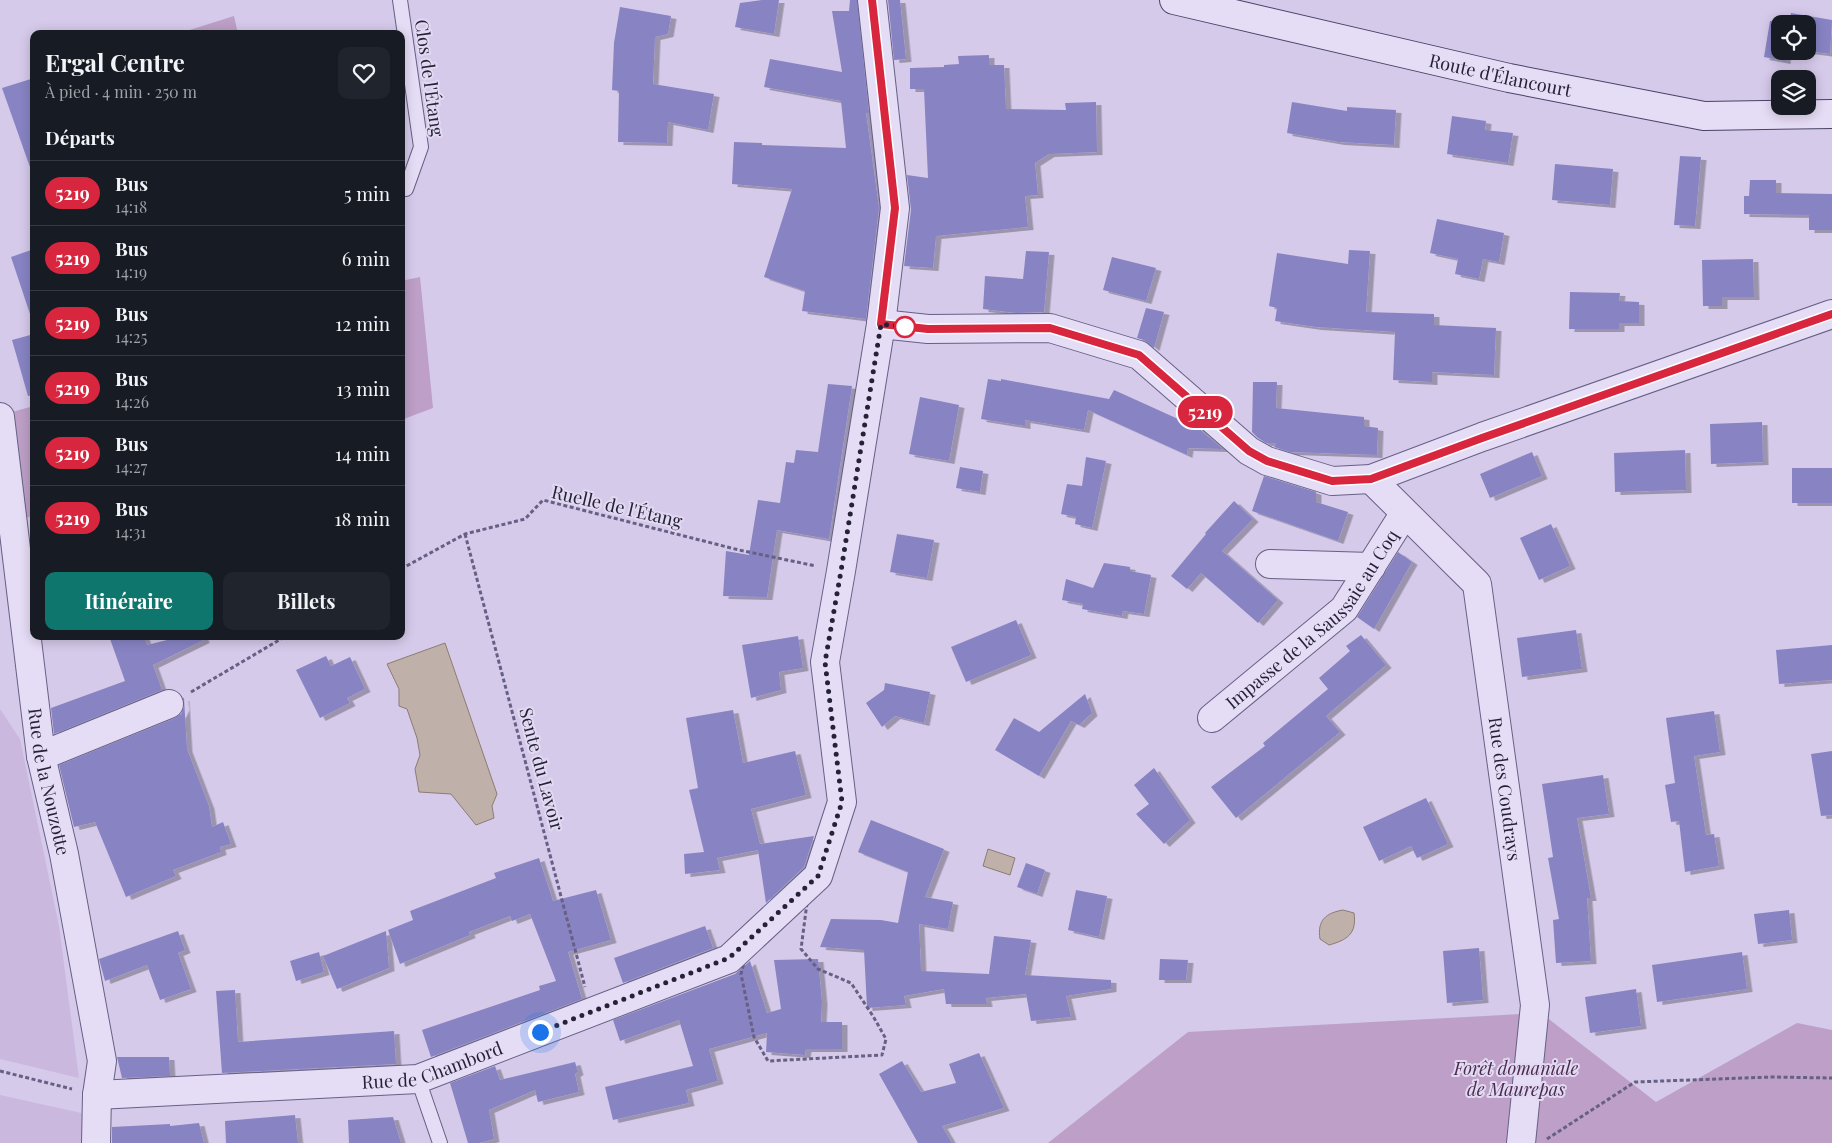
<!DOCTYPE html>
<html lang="fr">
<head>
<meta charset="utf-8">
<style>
  :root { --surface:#171b24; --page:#20242c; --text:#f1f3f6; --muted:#9ea1a6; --line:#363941; --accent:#0f766e }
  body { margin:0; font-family:"Playfair Display",serif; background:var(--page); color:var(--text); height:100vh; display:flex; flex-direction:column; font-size:19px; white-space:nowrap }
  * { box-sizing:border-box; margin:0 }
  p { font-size:16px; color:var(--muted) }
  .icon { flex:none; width:28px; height:28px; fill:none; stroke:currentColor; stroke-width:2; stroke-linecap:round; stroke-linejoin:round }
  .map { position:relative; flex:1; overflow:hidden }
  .drawer { position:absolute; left:30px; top:30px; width:375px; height:610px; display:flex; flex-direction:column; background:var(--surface); border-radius:10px; box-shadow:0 2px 12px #0003 }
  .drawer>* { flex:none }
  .badge { padding:0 10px; border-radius:16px; font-size:18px; line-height:32px }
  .fabs { position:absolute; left:1771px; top:15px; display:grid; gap:10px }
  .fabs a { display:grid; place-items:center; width:45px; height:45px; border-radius:10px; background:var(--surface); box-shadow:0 2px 12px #0003; font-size:25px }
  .you { position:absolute; width:25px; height:25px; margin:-12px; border:4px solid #fff; border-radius:50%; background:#1a73e8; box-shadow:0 0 0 8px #1a73e833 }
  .map>.badge { position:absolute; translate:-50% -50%; box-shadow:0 0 0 2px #fff }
  h2 { padding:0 15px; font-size:19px; line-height:45px }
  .round { display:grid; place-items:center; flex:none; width:52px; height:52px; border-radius:10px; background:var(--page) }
  .head { display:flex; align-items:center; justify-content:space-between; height:85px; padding:0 15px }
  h1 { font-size:24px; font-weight:700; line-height:38px }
  .cta { display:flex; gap:10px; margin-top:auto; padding:10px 15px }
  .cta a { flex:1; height:58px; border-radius:10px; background:var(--accent); color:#fff; font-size:20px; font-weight:700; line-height:58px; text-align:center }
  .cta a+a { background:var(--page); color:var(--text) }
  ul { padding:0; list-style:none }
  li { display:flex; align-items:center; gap:15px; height:65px; padding:0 15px; border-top:1px solid var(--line) }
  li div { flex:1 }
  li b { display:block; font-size:19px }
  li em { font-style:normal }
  li .badge { min-width:55px; font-weight:700; text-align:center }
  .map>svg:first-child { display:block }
  .farmland { fill:#cbb8df }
  .green { fill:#bd9fc7 }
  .water { fill:#bfb1aa; stroke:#8d7c71 }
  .building { fill:#8884c4; filter:url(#shadow) }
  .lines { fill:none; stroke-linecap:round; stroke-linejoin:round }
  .lane-casing { stroke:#676085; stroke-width:16 }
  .street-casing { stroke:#676085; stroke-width:30 }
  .secondary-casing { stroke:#484367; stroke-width:30 }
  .path { stroke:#676085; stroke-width:3; stroke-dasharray:4 2.5; stroke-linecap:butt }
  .lane { stroke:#e5dcf5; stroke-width:14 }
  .street { stroke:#e5dcf5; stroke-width:28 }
  .secondary { stroke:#e5dcf5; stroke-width:28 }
  .line-casing { stroke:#fff; stroke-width:11 }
  .line { stroke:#d7263d; stroke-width:8 }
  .walk { stroke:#252237; stroke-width:5; stroke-dasharray:0 9 }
  .stop-dot { fill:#fff; stroke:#d7263d; stroke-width:2.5 }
  .labels { text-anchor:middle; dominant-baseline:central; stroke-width:4; stroke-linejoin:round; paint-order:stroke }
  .street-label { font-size:18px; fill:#252237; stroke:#e2d9f2 }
  .park-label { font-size:18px; font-style:italic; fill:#4d2b51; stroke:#e2d9f2 }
</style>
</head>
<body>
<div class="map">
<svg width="1832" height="1143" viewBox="0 0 1832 1143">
  <defs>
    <filter id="shadow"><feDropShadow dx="5.5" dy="3" stdDeviation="0" flood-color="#0004"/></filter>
  </defs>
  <rect width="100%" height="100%" fill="#d5caea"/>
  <g class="farmland">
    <path d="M0 709 20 739 59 926 79 1078 0 1059Z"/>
    <path d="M0 1095 86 1114 85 1143H0Z"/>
  </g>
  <g class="green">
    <path d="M234 16 238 34H177Z"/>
    <path d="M420 277 433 408 401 420V281Z"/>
    <path d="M34 406V515L24 519 12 412Z"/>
    <path d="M1541 1013 1656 1102 1797 1023 1832 1030V1143H1048L1188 1032Z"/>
  </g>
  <g class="water">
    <path d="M445 643 497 794 492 806 494 818 476 825 451 794 419 792 415 769 420 755 417 738 407 709 399 706V689L387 664Z"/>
    <path d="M988 849 1015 858 1010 875 983 866Z"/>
    <path d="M1343 910 1354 913C1357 934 1347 940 1329 945L1320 939C1317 920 1326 913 1343 910Z"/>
  </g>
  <g class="building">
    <path d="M762 0H779L774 34 735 27 740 3Z"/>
    <path d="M850 0H857L869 113H866L879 208 866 319 802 311 805 291 764 277 792 189 732 184 734 142 762 143V145L846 148 841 101 764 87 770 59 842 72 832 11H849Z"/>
    <path d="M888 0H900L906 59 894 60Z"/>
    <path d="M620 7 671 16 668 34 655 37 653 84 714 94 708 130 668 122 667 143 618 142 619 91 612 90 614 43Z"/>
    <path d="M1791 13 1832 20 1830 54 1808 51V24H1789Z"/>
    <path d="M1770 21 1789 24H1780V51H1786L1785 61 1764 57Z"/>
    <path d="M989 55V65H1004L1006 109 1066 110 1065 103 1096 102 1097 152 1049 154 1035 163 1038 195 1025 196 1028 227 936 236 933 268 904 266 911 210 907 175 928 178 924 89H910V68L944 67V65L959 64 958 56Z"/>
    <path d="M34 78V170H31L2 88Z"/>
    <path d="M1292 102 1347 111V107L1396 110 1394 145 1339 142 1287 133Z"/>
    <path d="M1452 116 1486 121 1485 130 1513 133 1508 163 1447 154Z"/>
    <path d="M1680 156 1701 157 1695 226 1674 225Z"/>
    <path d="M1555 164 1613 169 1610 205 1552 200Z"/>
    <path d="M1750 180H1776V193L1832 194V230H1809V215L1744 214V196H1749Z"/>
    <path d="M1437 219 1504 233 1499 262 1483 259 1479 279 1455 274 1458 259 1430 253Z"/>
    <path d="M34 249V314H30L11 257Z"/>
    <path d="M1349 250 1370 251 1366 312 1434 314V325L1496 328 1494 375 1432 372V382L1393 380 1395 332 1316 327 1275 321 1277 308 1269 306 1277 253 1348 264Z"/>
    <path d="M1026 251 1049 252 1044 312 1016 313 983 309 985 276 1023 279Z"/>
    <path d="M1112 257 1156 268 1146 301 1103 290Z"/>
    <path d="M1753 259 1754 297H1722V306H1703L1702 260Z"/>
    <path d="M1570 292 1620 293 1619 301 1639 302V323H1619V329H1569Z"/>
    <path d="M1146 308 1164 312 1154 348 1144 340 1137 338Z"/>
    <path d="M34 334V395L28 396 12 340Z"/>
    <path d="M988 379 1001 381V379L1109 399 1114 390 1198 428 1223 449 1188 448 1187 455 1088 410 1084 430 1025 420V426L981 419Z"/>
    <path d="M1253 382H1277L1276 408 1364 417V426L1378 428 1377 455 1290 452 1274 447 1276 443H1266L1258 438 1252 432Z"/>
    <path d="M828 384 852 386 829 539 777 530 767 597 723 596 726 551 749 555 758 500 780 503 786 462 794 463 796 450 818 452Z"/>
    <path d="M920 397 959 405 949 461 909 454Z"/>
    <path d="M1762 422 1763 462 1711 464 1710 424Z"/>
    <path d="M1685 450 1686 490 1615 492 1614 453Z"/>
    <path d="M1532 452 1542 476 1490 498 1480 474Z"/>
    <path d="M1086 457 1106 461 1092 528 1075 524 1076 517 1061 514 1067 484 1082 486Z"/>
    <path d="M960 467 983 471 980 492 956 488Z"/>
    <rect x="1792" y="468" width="40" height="35"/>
    <path d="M1264 476 1316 492V502L1348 512 1338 541 1252 511Z"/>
    <path d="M1234 501 1253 519 1222 551 1278 600 1258 623 1201 573 1187 589 1171 576 1206 534 1205 533Z"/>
    <path d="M1551 524 1570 566 1539 580 1520 538Z"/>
    <path d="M897 534 934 540 927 578 890 572Z"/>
    <path d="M1398 552 1412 562 1374 629 1357 617Z"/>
    <path d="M1104 563 1130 567V571L1151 575 1144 614 1123 611 1122 616 1082 609 1083 604 1062 600 1066 579 1093 588Z"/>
    <path d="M1016 620 1031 655 966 682 951 647Z"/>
    <path d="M1576 630 1582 669 1522 677 1517 638Z"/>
    <path d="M1361 635 1386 665 1326 716 1340 732 1236 818 1211 787 1265 746 1263 743 1328 689 1319 678 1350 651 1346 646Z"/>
    <path d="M109 636H144L147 645 183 636H203L204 640 153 665 162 690 54 734 51 708 125 681Z"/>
    <path d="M798 636 803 668 779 672 781 690 751 698 742 645Z"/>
    <path d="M1832 645V680L1779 684 1776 650Z"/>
    <path d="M326 656 331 666 350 657 365 689 347 698 350 703 320 718 296 670Z"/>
    <path d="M885 683 930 692 924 723 895 716 882 727 866 703 884 690Z"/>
    <path d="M1085 694 1092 713 1079 725 1071 721 1039 776 995 750 1014 718 1039 732Z"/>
    <path d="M183 698H184L187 749 209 806 212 827 223 822 231 844 220 847 221 852 173 870 176 876 126 897 95 822 74 827 59 765 175 718 181 714 184 707Z"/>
    <path d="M733 710 743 763 795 751 806 795 751 809 760 844 814 836 804 867 766 903 758 850 717 858 720 870 685 874 684 854 704 852 689 790 698 788 686 718Z"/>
    <path d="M1714 711 1720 752 1694 756 1706 835 1714 834 1719 866 1685 872 1679 821 1671 822 1665 785 1675 783 1666 718Z"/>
    <path d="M1832 751V815L1821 816 1811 754Z"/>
    <path d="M1154 768 1190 820 1164 844 1136 814 1149 804 1134 785Z"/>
    <path d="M1603 775 1609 814 1577 818 1591 898H1587L1591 961 1556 963 1553 920 1559 919 1548 858 1553 857 1542 784Z"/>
    <path d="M1426 798 1448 844 1417 858 1411 846 1379 861 1363 827Z"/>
    <path d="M871 820 944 849 925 897 953 902 948 929 919 924 921 971 989 974 994 936 1031 940 1025 975 1111 980V989L1066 996 1071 1017 1031 1021 1026 994 986 998 987 1004H946L944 989 904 996 906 1005 867 1008 864 950 820 947 831 919 881 920 898 923 908 872 858 852Z"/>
    <path d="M539 858 553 901 596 890 611 940 568 952 582 999 431 1057 422 1030 540 990 539 986 556 981 530 914 512 921 510 916 469 932 470 935 400 964 388 930 413 920 410 911 496 878 494 873Z"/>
    <path d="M1026 863 1045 870 1037 894 1017 887Z"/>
    <path d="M1076 890 1107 896 1099 937 1068 930Z"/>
    <path d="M1789 910 1792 940 1758 944 1754 914Z"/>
    <path d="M705 926 713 948 623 983 614 958Z"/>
    <path d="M178 931 185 950 178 953 191 989 160 1000 147 965 105 981 99 959Z"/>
    <path d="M386 931 389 968 337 989 323 956Z"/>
    <path d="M1479 948 1483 1000 1447 1003 1443 951Z"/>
    <path d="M319 952 324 972 296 981 290 961Z"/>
    <path d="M1742 952 1747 989 1657 1002 1652 965Z"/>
    <path d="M818 959 822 1002 821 1022H842V1049H806L805 1055 766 1052 767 1033 709 1049 718 1081 686 1090 689 1103 613 1120 605 1087 693 1066 679 1020 620 1041 613 1020 735 974 750 961 767 1013 781 1009 774 960Z"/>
    <path d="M1160 959 1188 960 1186 980H1159Z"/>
    <path d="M1636 989 1641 1026 1590 1033 1585 997Z"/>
    <path d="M235 990 238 1042 394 1031 396 1064 222 1073 216 991Z"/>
    <path d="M979 1053 1004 1108 942 1126 952 1143H918L879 1074 902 1061 921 1092 956 1083 949 1064Z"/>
    <path d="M117 1057H169L170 1076 122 1078Z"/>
    <path d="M575 1062 578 1072 575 1074 579 1092 538 1102 535 1090 489 1110 494 1139 479 1143H468L450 1083 495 1066 500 1080Z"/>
    <path d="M295 1115 298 1143H226L225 1121Z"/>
    <path d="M393 1117 401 1143H349L348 1120Z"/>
    <path d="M199 1123 204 1143H112V1127L170 1124V1126Z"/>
  </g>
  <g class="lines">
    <defs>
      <g id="lane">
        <path d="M400 0 421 147 406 189"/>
        <path d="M418 1079 440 1143"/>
      </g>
      <g id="street">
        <path d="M881 324 928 329 1050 328 1139 355 1249 451 1267 461 1332 481 1371 479 1482 437 1832 314"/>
        <path id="s1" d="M0 417 41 756 64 854 102 1061 97 1095 96 1143"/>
        <path id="s2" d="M1371 479 1477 584 1535 1005 1521 1143"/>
        <path d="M1270 564 1371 567"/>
        <path id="s3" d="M1212 718 1344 609 1404 514"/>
        <path d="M41 756 169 704"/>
        <path id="s4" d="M97 1095 418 1079 729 959 818 876 842 802 825 662 841 571 881 324 895 208 872 0"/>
      </g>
      <g id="secondary">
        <path id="s5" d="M1174 0 1509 78 1704 116 1832 114"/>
      </g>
    </defs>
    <use href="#lane" class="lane-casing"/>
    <use href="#street" class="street-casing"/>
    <use href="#secondary" class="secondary-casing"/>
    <g class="path">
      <path d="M465 534 585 987"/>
      <path d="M401 569 465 534 525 519 543 500 739 550 816 566"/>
      <path d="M191 692 286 636"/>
      <path d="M807 903 801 949 818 969 851 983 873 1016 886 1039 882 1055 768 1061 754 1037 741 974 746 955Z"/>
      <path d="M0 1071 72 1089"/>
      <path d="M1547 1139 1635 1082 1772 1077 1832 1078"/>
    </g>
    <use href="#lane" class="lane"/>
    <use href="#street" class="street"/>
    <use href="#secondary" class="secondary"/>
  </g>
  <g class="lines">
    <defs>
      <path id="line" d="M872 0 895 208 881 324 928 329 1050 328 1139 355 1249 451 1267 461 1332 481 1371 479 1482 438 1832 314"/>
    </defs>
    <use href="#line" class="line-casing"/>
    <use href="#line" class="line"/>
    <path class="walk" d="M540 1032 729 958 818 876 842 802 825 662 841 571 881 324 912 328 905 327"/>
  </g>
  <circle class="stop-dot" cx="905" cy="327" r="10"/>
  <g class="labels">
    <g class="street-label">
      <text stroke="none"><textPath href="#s5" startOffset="335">Route d'Élancourt</textPath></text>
      <text transform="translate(430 78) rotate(82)">Clos de l'Étang</text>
      <text transform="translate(617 506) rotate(13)">Ruelle de l'Étang</text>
      <text stroke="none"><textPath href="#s3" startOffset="142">Impasse de la Saussaie au Coq</textPath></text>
      <text transform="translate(542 769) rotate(75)">Sente du Lavoir</text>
      <text stroke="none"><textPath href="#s1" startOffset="368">Rue de la Nouzotte</textPath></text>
      <text stroke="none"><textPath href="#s2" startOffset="356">Rue des Coudrays</textPath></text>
      <text stroke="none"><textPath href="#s4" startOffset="338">Rue de Chambord</textPath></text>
    </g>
    <g class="park-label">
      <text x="1516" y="1068">Forêt domaniale<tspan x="1516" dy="21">de Maurepas</tspan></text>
    </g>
  </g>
</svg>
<div class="fabs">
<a><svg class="icon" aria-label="locate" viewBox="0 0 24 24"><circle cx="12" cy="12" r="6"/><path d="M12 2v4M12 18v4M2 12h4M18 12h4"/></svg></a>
<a><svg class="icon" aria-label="layers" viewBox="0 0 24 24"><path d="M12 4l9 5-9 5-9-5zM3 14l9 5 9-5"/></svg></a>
</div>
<div class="you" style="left:540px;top:1032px"></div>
<b class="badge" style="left:1205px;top:412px;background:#d7263d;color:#fff">5219</b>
<section class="drawer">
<div class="head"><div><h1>Ergal Centre</h1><p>À pied · 4 min · 250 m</p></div><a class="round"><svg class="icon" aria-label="heart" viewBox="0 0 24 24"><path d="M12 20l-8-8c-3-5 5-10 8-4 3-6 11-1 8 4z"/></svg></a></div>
<h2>Départs</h2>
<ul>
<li><span class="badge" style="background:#d7263d;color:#fff">5219</span><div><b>Bus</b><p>14:18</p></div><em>5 min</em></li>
<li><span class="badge" style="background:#d7263d;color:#fff">5219</span><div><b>Bus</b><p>14:19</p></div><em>6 min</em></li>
<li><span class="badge" style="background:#d7263d;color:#fff">5219</span><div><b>Bus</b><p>14:25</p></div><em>12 min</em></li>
<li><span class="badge" style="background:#d7263d;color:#fff">5219</span><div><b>Bus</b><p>14:26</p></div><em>13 min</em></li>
<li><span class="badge" style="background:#d7263d;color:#fff">5219</span><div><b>Bus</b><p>14:27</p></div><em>14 min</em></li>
<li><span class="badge" style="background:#d7263d;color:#fff">5219</span><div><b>Bus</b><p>14:31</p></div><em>18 min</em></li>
</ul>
<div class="cta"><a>Itinéraire</a><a>Billets</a></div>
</section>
</div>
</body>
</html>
